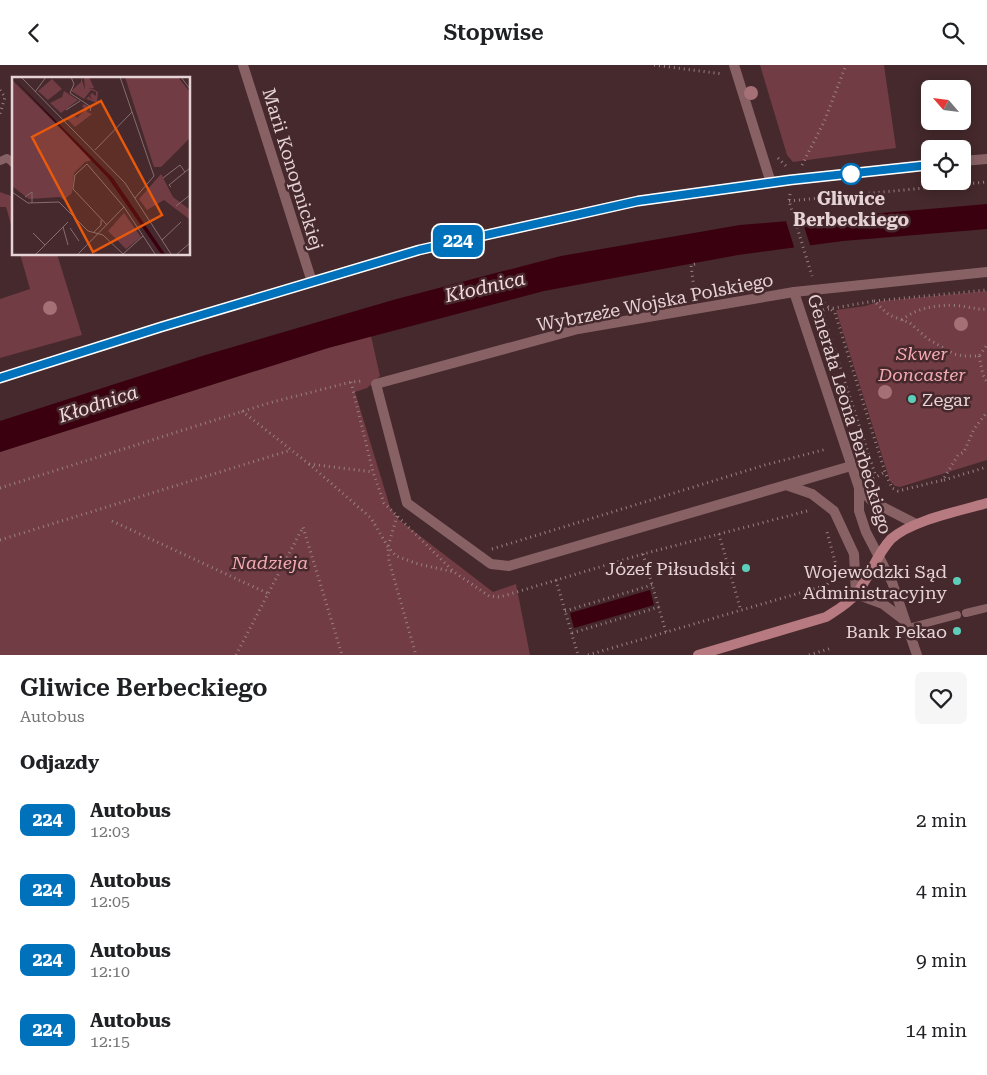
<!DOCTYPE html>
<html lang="pl">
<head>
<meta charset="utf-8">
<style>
  :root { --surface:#fff; --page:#f6f6f6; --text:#202124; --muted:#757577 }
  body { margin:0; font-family:"Roboto Serif",serif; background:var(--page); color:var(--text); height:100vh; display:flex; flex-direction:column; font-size:19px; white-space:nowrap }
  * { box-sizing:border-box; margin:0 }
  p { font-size:16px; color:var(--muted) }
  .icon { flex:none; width:28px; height:28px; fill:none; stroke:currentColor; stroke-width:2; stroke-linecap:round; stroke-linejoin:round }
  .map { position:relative; height:590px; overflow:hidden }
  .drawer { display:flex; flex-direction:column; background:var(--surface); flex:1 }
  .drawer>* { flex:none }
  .badge { padding:0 10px; border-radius:8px; font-size:18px; line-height:32px }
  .needle { width:32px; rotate:298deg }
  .tools { position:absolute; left:921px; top:15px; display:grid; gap:10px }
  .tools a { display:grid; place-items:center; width:50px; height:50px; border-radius:8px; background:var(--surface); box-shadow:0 2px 12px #0003; font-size:25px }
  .map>.badge { position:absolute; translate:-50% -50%; box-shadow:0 0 0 2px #fff }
  h2 { padding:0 20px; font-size:19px; line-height:45px }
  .round { display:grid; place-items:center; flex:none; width:52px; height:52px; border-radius:8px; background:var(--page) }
  .overview { display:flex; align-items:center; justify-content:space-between; height:85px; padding:0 20px }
  h1 { font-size:24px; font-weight:600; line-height:38px }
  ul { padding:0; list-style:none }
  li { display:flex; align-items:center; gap:15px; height:70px; padding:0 20px }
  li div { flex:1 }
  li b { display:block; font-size:19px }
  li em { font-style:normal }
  li .badge { min-width:55px; font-weight:700; text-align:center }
  header { display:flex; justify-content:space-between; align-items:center; height:65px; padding:0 20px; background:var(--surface); font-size:22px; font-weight:600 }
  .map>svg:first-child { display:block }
  .green { fill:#713c43 }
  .water { fill:#3b000f }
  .pier { fill:#45292c }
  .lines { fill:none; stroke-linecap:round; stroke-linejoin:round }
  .path { stroke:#988183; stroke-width:3; stroke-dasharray:1 4; stroke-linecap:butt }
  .lane { stroke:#886165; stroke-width:8 }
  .street { stroke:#886165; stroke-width:10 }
  .secondary { stroke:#b87a81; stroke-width:10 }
  .tree { fill:#a57076 }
  .line-casing { stroke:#fff; stroke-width:11 }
  .line { stroke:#0072bc; stroke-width:8 }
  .stop-dot { fill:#fff; stroke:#0072bc; stroke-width:2.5 }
  .poi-dot { fill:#5dceb9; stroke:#45292c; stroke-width:2 }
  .labels { text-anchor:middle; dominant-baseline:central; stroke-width:5; stroke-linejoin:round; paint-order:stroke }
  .street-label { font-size:18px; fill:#e6d3d5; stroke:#45292c }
  .stop-label { font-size:18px; font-weight:bold; fill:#e6d3d5; stroke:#45292c }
  .park-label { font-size:18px; font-style:italic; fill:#f4aab2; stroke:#45292c }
  .poi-label { font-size:18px; fill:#e6d3d5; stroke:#45292c; text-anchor:end }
  .water-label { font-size:19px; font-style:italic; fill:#f4dadc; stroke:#45292c }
  .inset-road { fill:none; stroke:#856d70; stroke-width:1 }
  .view { fill:#e8590c; fill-opacity:0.15; stroke:#e8590c; stroke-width:2.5 }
  .inset-edge { fill:none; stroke:#e6d3d5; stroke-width:2.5 }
</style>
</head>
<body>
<header><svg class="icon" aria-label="back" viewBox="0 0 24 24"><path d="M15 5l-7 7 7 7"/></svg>Stopwise<svg class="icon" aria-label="search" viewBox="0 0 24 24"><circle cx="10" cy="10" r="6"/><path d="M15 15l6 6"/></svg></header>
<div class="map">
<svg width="987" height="590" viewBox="0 0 987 590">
  <rect width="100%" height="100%" fill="#45292c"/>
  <g class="green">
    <path d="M760 0H884L896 83 793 97 787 90Z"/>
    <path d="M0 127 14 132V170L6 142H0Z"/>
    <path d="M20 189H57L82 270 0 293V234L30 224Z"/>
    <path d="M987 226V395L900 422 895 421 890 416 836 245 865 241 881 236Z"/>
    <path d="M371 271 380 311 367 323 355 327 390 442 398 454 493 527 516 519 530 590H0V387L328 283Z"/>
  </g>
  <g class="water">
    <path d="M987 139V164L843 176 738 190 544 226 328 283 0 387V356L202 291 393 235 561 191 740 160Z"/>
    <path d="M650 525 654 540 574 563 570 548Z"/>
  </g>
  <path class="pier" d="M801 152 811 183 795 185 785 153Z"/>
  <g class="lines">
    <g class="path">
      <path d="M654 0 723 9"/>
      <path d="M0 25 5 32 0 49"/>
      <path d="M778 93 788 103"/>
      <path d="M802 100 824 57 846 0"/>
      <path d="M790 129 789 136 812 211"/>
      <path d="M789 136 987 117"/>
      <path d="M695 199 691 200 695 232"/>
      <path d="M820 236 823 245V250L876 412"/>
      <path d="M874 236 987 225"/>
      <path d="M824 238 835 248 885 407 892 423 898 426 943 415 958 390 964 387 974 364 987 347"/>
      <path d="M823 245 874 236 889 250 910 258 928 274 954 289 963 291H979L987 280"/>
      <path d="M902 255C918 241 946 238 967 242 975 243 979 245 987 244"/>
      <path d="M979 291 983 310 987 317"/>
      <path d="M351 317 373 407 384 438 454 507"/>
      <path d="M242 346 309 399 371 453 388 482 396 491 418 499 454 507 489 531 500 532 643 489 811 445"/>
      <path d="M309 399 373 407"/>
      <path d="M944 415 987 402"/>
      <path d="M869 416 885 407"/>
      <path d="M0 423 269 338 351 317 364 316"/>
      <path d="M397 451 388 482 389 496 416 590"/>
      <path d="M112 456 269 529"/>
      <path d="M719 469 741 546"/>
      <path d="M0 475 291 385"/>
      <path d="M492 484 765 400 827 384"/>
      <path d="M643 489 666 567"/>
      <path d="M556 515 578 590"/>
      <path d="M565 546 652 520"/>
      <path d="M572 568 659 542"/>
      <path d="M236 590 303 462 342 590"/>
      <path d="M588 590 827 520 837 504 827 467"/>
      <path d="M809 590 832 583"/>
    </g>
    <g class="lane">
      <path d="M0 96 7 93 14 99"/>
      <path d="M966 548 987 543"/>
      <path d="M908 563 957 550"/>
    </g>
    <g class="street">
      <path d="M243 0 312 217"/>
      <path d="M734 0 771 118"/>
      <path d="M962 96 987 94"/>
      <path d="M794 227 859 423V446L866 467 892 517 917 590"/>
      <path d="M0 313 161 262 419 185 638 136 790 115 930 100"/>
      <path d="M851 401 509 501 491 499 407 438 376 319 578 264 794 227 987 207"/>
      <path d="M786 420 812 429 834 446 854 489 856 529 883 539 904 555"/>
      <path d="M859 423 873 437 916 459"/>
    </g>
    <path class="secondary" d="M698 590 826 552C837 545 848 539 856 529 870 512 876 490 891 474 912 455 960 446 987 438"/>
  </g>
  <g class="tree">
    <circle cx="751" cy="28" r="7"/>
    <circle cx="50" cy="243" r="7"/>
    <circle cx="961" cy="259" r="7"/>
    <circle cx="885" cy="327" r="7"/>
  </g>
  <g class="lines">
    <defs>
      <path id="line" d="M0 313 161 262 419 185 638 136 790 115 930 100"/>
    </defs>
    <use href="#line" class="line-casing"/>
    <use href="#line" class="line"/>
  </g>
  <circle class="stop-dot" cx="851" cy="109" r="10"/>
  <g class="poi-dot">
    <circle cx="912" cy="334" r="5"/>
    <circle cx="746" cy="503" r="5"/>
    <circle cx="957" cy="516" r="5"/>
    <circle cx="957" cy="566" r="5"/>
  </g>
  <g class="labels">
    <g class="street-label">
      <text transform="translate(293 104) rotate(73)">Marii Konopnickiej</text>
      <text transform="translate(655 237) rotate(-11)">Wybrzeże Wojska Polskiego</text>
      <text transform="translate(850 349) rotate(73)">Generała Leona Berbeckiego</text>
    </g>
    <g class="stop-label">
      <text x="851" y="133">Gliwice<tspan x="851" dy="21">Berbeckiego</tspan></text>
    </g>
    <g class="park-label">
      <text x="922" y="288">Skwer<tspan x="922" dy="21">Doncaster</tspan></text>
      <text x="270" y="497">Nadzieja</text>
    </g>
    <g class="poi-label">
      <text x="922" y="334" text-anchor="start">Zegar</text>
      <text x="736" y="503">Józef Piłsudski</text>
      <text x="947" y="506">Wojewódzki Sąd<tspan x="947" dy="21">Administracyjny</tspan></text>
      <text x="947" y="566">Bank Pekao</text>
    </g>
    <g class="water-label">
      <text transform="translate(485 222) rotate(-13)">Kłodnica</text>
      <text transform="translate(98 339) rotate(-18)">Kłodnica</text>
    </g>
  </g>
  <g transform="translate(12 12)">
    <rect width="178" height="178" fill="#45292c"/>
    <path d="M69 0 73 13 72 0H77L82 11 76 12H81L86 15 85 26 74 22 77 19 80 23 78 18 80 16 84 19V15L79 13 72 22 59 14 69 5ZM113 0H166L177 14V62L149 90H142ZM40 2 50 12 36 23 26 14ZM0 3 80 83 73 85 62 96 60 116 52 123 48 120 17 122 0 109ZM52 14 66 23 49 36 38 26 50 20ZM72 27 76 29 75 35 80 37 63 50 55 42 60 37 65 41 73 33 70 29ZM149 97 161 120 177 132V142L152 123 135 133 127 122ZM112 136 129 160 114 172 96 154Z" fill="#713c43"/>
    <path d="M0 0 101 101 153 177H149L96 101Z" fill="#3b000f"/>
    <path class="inset-road" d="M9 0 113 106 159 177M59 0 62 7 58 16 79 30 78 34M108 0 142 99 123 121M169 0 178 12M23 15 34 0M54 33 68 24M83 73 120 35M151 101 168 88 173 95 178 91M159 110 157 108 173 95M0 115 16 126 47 125 76 154 91 158 111 177M13 120 20 115V126M164 129 178 118M95 148 61 112 63 98 75 87 112 130 143 177M51 150 56 168M58 151 67 164M21 156 33 168M81 156 89 148V143M150 163 169 145M24 177 56 145M66 177 112 130M111 177 131 159M165 177 178 166"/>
    <path class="view" d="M89 24 150 138 81 175 20 60Z"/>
    <rect width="178" height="178" class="inset-edge"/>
  </g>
</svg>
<div class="tools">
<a><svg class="needle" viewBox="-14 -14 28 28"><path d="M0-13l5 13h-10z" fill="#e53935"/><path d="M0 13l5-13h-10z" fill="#757577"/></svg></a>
<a><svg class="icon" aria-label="locate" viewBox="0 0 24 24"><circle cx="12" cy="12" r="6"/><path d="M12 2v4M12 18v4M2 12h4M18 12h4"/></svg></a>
</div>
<b class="badge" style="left:458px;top:176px;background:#0072bc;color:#fff">224</b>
</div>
<section class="drawer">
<div class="overview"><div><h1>Gliwice Berbeckiego</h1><p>Autobus</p></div><a class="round"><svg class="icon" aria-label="heart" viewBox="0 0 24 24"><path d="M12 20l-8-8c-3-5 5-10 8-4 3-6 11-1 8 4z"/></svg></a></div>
<h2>Odjazdy</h2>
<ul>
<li><span class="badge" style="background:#0072bc;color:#fff">224</span><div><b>Autobus</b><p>12:03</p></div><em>2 min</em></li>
<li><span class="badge" style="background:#0072bc;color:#fff">224</span><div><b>Autobus</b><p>12:05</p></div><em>4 min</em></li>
<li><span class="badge" style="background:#0072bc;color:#fff">224</span><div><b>Autobus</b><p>12:10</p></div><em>9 min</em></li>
<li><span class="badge" style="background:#0072bc;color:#fff">224</span><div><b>Autobus</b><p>12:15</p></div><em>14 min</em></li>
</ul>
</section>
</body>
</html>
